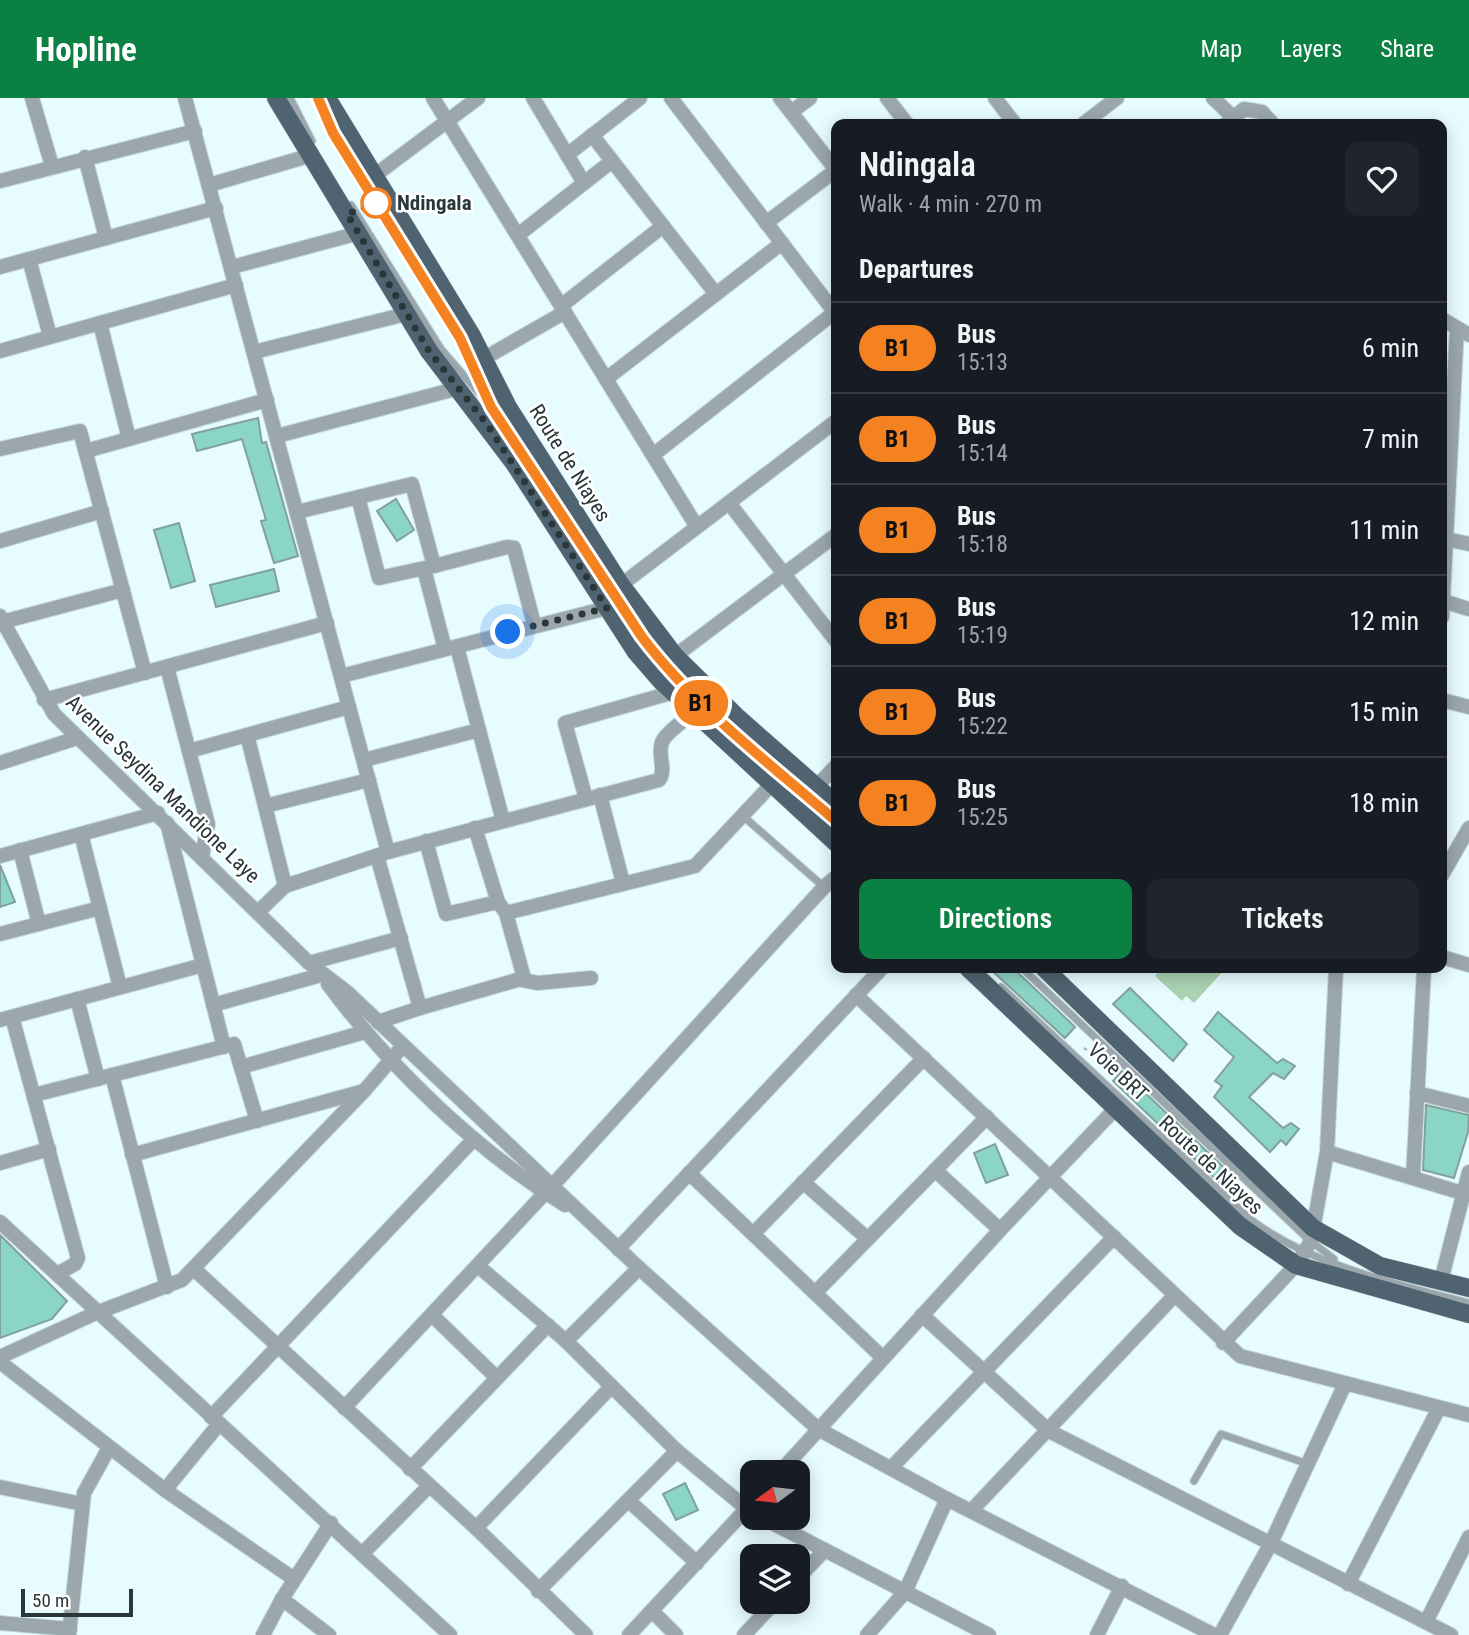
<!DOCTYPE html>
<html lang="en">
<head>
<meta charset="utf-8">
<style>
  :root { --surface:#171b24; --page:#20242c; --text:#f1f3f6; --muted:#9ea1a6; --line:#363941; --accent:#0b8043 }
  body { margin:0; font-family:"Roboto Condensed",sans-serif; background:var(--page); color:var(--text); height:100vh; display:flex; flex-direction:column; font-size:26px; white-space:nowrap }
  * { box-sizing:border-box; margin:0 }
  p { font-size:23px; color:var(--muted) }
  .icon { flex:none; width:38px; height:38px; fill:none; stroke:currentColor; stroke-width:2; stroke-linecap:round; stroke-linejoin:round }
  .map { position:relative; flex:1; overflow:hidden }
  .side { position:absolute; left:831px; top:21px; width:616px; height:854px; display:flex; flex-direction:column; background:var(--surface); border-radius:14px; box-shadow:0 4px 18px #0003 }
  .side>* { flex:none }
  .badge { padding:0 14px; border-radius:23px; font-size:24px; line-height:46px }
  .needle { width:46px; rotate:255deg }
  .fabs { position:absolute; left:740px; top:1362px; display:grid; gap:14px }
  .fabs a { display:grid; place-items:center; width:70px; height:70px; border-radius:14px; background:var(--surface); box-shadow:0 4px 18px #0003; font-size:35px }
  .scale { position:absolute; left:21px; bottom:18px; width:112px; box-sizing:border-box; padding-left:7px; border:4px solid #2a3739; border-top:0; font-size:19px; line-height:24px; white-space:nowrap; color:#2a3739; -webkit-text-stroke:5px #fff; paint-order:stroke }
  .you { position:absolute; width:35px; height:35px; margin:-18px; border:5px solid #fff; border-radius:50%; background:#1a73e8; box-shadow:0 0 0 10px #1a73e833 }
  .map>.badge { position:absolute; translate:-50% -50%; box-shadow:0 0 0 4px #fff }
  h2 { padding:0 28px; font-size:26px; line-height:63px }
  .round { display:grid; place-items:center; flex:none; width:74px; height:74px; border-radius:14px; background:var(--page) }
  .headline { display:flex; align-items:center; justify-content:space-between; height:119px; padding:0 28px }
  h1 { font-size:33px; font-weight:600; line-height:52px }
  .cta { display:flex; gap:14px; margin-top:auto; padding:14px 28px }
  .cta a { flex:1; height:80px; border-radius:14px; background:var(--accent); color:#fff; font-size:28px; font-weight:600; line-height:80px; text-align:center }
  .cta a+a { background:var(--page); color:var(--text) }
  ul { padding:0; list-style:none }
  li { display:flex; align-items:center; gap:21px; height:91px; padding:0 28px; border-top:2px solid var(--line) }
  li div { flex:1 }
  li b { display:block; font-size:26px }
  li em { font-style:normal }
  li .badge { min-width:77px; font-weight:700; text-align:center }
  header { display:flex; align-items:center; gap:42px; box-sizing:border-box; height:98px; padding:0 35px; background:var(--accent); color:#fff }
  header strong { font-size:33px }
  nav { display:flex; gap:38px; margin-inline-start:auto; font-size:24px }
  .map>svg:first-child { display:block }
  .green { fill:#aad3b4 }
  .building { fill:#8ad5c5; stroke:#82a19a; stroke-width:2 }
  .lines { fill:none; stroke-linecap:round; stroke-linejoin:round }
  .service-casing { stroke:#c5d9db; stroke-width:9 }
  .minor-casing { stroke:#c5d9db; stroke-width:16 }
  .primary-casing { stroke:#c5d9db; stroke-width:19 }
  .path { stroke:#a8babd; stroke-width:2.5; stroke-dasharray:3.5 3.5; stroke-linecap:butt }
  .service { stroke:#9ba6ad; stroke-width:7 }
  .minor { stroke:#9ba6ad; stroke-width:14 }
  .primary { stroke:#4f6470; stroke-width:18 }
  .line-casing { stroke:#fff; stroke-width:16 }
  .line { stroke:#f58220; stroke-width:10 }
  .walk { stroke:#2a3739; stroke-width:7; stroke-dasharray:0 12.6 }
  .stop-dot { fill:#fff; stroke:#f58220; stroke-width:3.5 }
  .labels { text-anchor:middle; dominant-baseline:central; stroke-width:5; stroke-linejoin:round; paint-order:stroke }
  .stop-label { font-size:21px; font-weight:bold; fill:#2a3739; stroke:#fff; text-anchor:start }
  .street-label { font-size:21px; fill:#2a3739; stroke:#fff }
</style>
</head>
<body>
<header>
<strong>Hopline</strong>
<nav><a>Map</a><a>Layers</a><a>Share</a></nav>
</header>
<div class="map">
<svg width="1469" height="1537" viewBox="0 0 1469 1537">
  <rect width="100%" height="100%" fill="#e7fcff"/>
  <path class="green" d="M1158 870H1226L1194 905 1186 898 1182 903 1155 878 1160 872Z"/>
  <g class="building">
    <path d="M258 320 262 345 266 344 298 458 274 465 261 423 266 422 242 341 197 353 192 336Z"/>
    <path d="M396 401 414 432 397 443 377 413Z"/>
    <path d="M179 425 195 483 171 490 154 432Z"/>
    <path d="M274 471 279 493 216 509 210 487Z"/>
    <path d="M0 767 15 804 0 809Z"/>
    <path d="M989 870H1013L1075 929 1065 940Z"/>
    <path d="M1130 890 1187 946 1173 963 1113 906Z"/>
    <path d="M1218 914 1277 965 1283 961 1295 968 1284 981 1273 975 1249 999 1283 1030 1291 1025 1299 1031 1286 1047 1281 1042 1270 1054 1214 999 1222 988 1215 983 1234 959 1204 932Z"/>
    <path d="M1122 973 1233 1078 1223 1088 1113 983Z"/>
    <path d="M1426 1007 1469 1017 1468 1034 1454 1080 1423 1072Z"/>
    <path d="M995 1046 1008 1077 986 1085 974 1055Z"/>
    <path d="M0 1137 67 1203 52 1221 0 1240Z"/>
    <path d="M685 1385 698 1412 676 1422 663 1396Z"/>
  </g>
  <g class="lines">
    <defs>
      <g id="service">
        <path d="M290 0 312 43"/>
        <path d="M318 0 333 35 460 240 486 299"/>
        <path d="M351 107 441 251 491 309 605 485 668 573 714 618 836 723"/>
        <path d="M743 718 824 789"/>
        <path d="M1022 870 1308 1141 1334 1161"/>
        <path d="M1001 889 1250 1121C1310 1167 1396 1186 1469 1205"/>
        <path d="M1194 1383 1221 1336 1308 1366"/>
      </g>
      <g id="minor">
        <path d="M32 0 52 68"/>
        <path d="M185 0 388 754"/>
        <path d="M433 0 697 429"/>
        <path d="M533 0 584 85"/>
        <path d="M671 0 836 216"/>
        <path d="M780 0 836 72"/>
        <path d="M887 0 907 26"/>
        <path d="M995 0 1015 26"/>
        <path d="M1213 0 1234 20"/>
        <path d="M791 14 810 0"/>
        <path d="M1083 26 1117 0"/>
        <path d="M1226 26 1244 11 1262 14 1273 26"/>
        <path d="M592 37 716 196"/>
        <path d="M567 57 640 0"/>
        <path d="M85 59 106 140"/>
        <path d="M374 78 478 0"/>
        <path d="M0 83 195 33"/>
        <path d="M209 87 312 57"/>
        <path d="M766 125 836 72"/>
        <path d="M518 137 612 63"/>
        <path d="M29 161 50 238"/>
        <path d="M0 169 216 110"/>
        <path d="M232 169 359 135"/>
        <path d="M561 208 663 128"/>
        <path d="M1442 221 1469 237"/>
        <path d="M100 225 129 341"/>
        <path d="M0 253 236 187"/>
        <path d="M254 254 406 216"/>
        <path d="M483 261 565 214"/>
        <path d="M606 281 782 145"/>
        <path d="M277 338 459 290"/>
        <path d="M0 351 80 333 145 575"/>
        <path d="M86 353 267 302"/>
        <path d="M653 357 835 214"/>
        <path d="M729 405 836 543"/>
        <path d="M297 414 412 386 434 468 379 480 358 399"/>
        <path d="M1446 441 1469 446"/>
        <path d="M0 443 102 413"/>
        <path d="M434 468 507 449 514 450 534 526"/>
        <path d="M424 471 445 551"/>
        <path d="M621 487 836 323"/>
        <path d="M1443 503 1469 511"/>
        <path d="M0 518 54 616 309 865 347 894 639 1170 818 1331 947 1401 1214 1537"/>
        <path d="M1442 519 1457 230"/>
        <path d="M2 524 123 492"/>
        <path d="M457 549 503 723"/>
        <path d="M675 558 836 437"/>
        <path d="M167 569 208 726 202 759"/>
        <path d="M341 578 607 510"/>
        <path d="M44 602 327 525"/>
        <path d="M1442 602 1469 609"/>
        <path d="M247 637 265 708"/>
        <path d="M189 653 349 609"/>
        <path d="M364 662 479 632"/>
        <path d="M0 665 77 640"/>
        <path d="M816 689 836 668"/>
        <path d="M600 697 623 785"/>
        <path d="M586 701 565 625 674 594"/>
        <path d="M167 725 224 949"/>
        <path d="M475 730 498 804"/>
        <path d="M81 736 120 889"/>
        <path d="M20 752 39 826"/>
        <path d="M0 758 158 715"/>
        <path d="M377 758 420 910 378 924"/>
        <path d="M1442 777 1469 730"/>
        <path d="M285 788 388 754 659 682C667 672 657 657 662 644 667 633 686 622 695 613"/>
        <path d="M258 814 285 788 265 708 369 682"/>
        <path d="M506 815 695 768 773 685"/>
        <path d="M0 836 100 810"/>
        <path d="M1442 859 1469 867"/>
        <path d="M309 865 401 840"/>
        <path d="M522 882 538 885 591 880"/>
        <path d="M328 886C389 969 478 1054 565 1107"/>
        <path d="M856 897 1240 1258 1469 1317"/>
        <path d="M77 901 98 981"/>
        <path d="M213 907 321 877"/>
        <path d="M420 910 524 880 506 815 498 804 446 816 426 743"/>
        <path d="M12 919 78 1160 75 1166 57 1176"/>
        <path d="M0 922 203 867"/>
        <path d="M241 969 365 934"/>
        <path d="M112 977 167 1189"/>
        <path d="M1417 995 1469 1008"/>
        <path d="M34 997 234 946 257 1023"/>
        <path d="M1327 1054 1469 1097"/>
        <path d="M132 1057 364 993"/>
        <path d="M0 1065 49 1051"/>
        <path d="M935 1072 1000 1132"/>
        <path d="M689 1075 883 1260"/>
        <path d="M1413 1079 1424 870"/>
        <path d="M803 1084 868 1141"/>
        <path d="M553 1087 824 789 836 779"/>
        <path d="M0 1124 450 1537"/>
        <path d="M754 1135 924 960"/>
        <path d="M618 1151 882 870"/>
        <path d="M478 1168 566 1243 677 1353 752 1415"/>
        <path d="M194 1171 476 1430 586 1537"/>
        <path d="M1441 1183 1469 1074"/>
        <path d="M816 1194 987 1019"/>
        <path d="M432 1217 497 1280"/>
        <path d="M922 1217 1049 1333 1451 1537"/>
        <path d="M566 1243 639 1170"/>
        <path d="M1223 1245 1296 1167 1311 1143 1327 1054 1336 870"/>
        <path d="M0 1259 96 1215 182 1182 364 993 402 949"/>
        <path d="M0 1264 165 1392 294 1481"/>
        <path d="M344 1310 545 1095"/>
        <path d="M211 1319 474 1041"/>
        <path d="M891 1370 1114 1139"/>
        <path d="M410 1371 548 1227"/>
        <path d="M780 1374 1000 1132 1117 1009"/>
        <path d="M0 1389 82 1406"/>
        <path d="M165 1392 219 1326"/>
        <path d="M629 1403 697 1465"/>
        <path d="M972 1412 1174 1198"/>
        <path d="M761 1419 989 1537"/>
        <path d="M476 1430 611 1289"/>
        <path d="M362 1456 429 1388"/>
        <path d="M798 1480 825 1452"/>
        <path d="M1348 1486 1439 1310"/>
        <path d="M538 1493 677 1353"/>
        <path d="M282 1501 329 1537"/>
        <path d="M652 1513 676 1537"/>
        <path d="M1426 1524 1469 1439"/>
        <path d="M0 1525 70 1531"/>
        <path d="M69 1537 84 1395 109 1350"/>
        <path d="M263 1537 282 1501 331 1425"/>
        <path d="M629 1537 752 1405"/>
        <path d="M744 1537 776 1503"/>
        <path d="M867 1537 905 1494 947 1401"/>
        <path d="M1097 1537 1122 1488"/>
        <path d="M1220 1537 1270 1447 1345 1286"/>
      </g>
      <g id="primary">
        <path d="M276 0 429 253 514 365 636 554 662 584 836 745"/>
        <path d="M327 0 472 238 508 309 621 487 675 558 736 618 836 706"/>
        <path d="M968 870 1240 1128 1296 1167 1469 1216"/>
        <path d="M1044 870 1313 1130 1380 1168 1469 1190"/>
      </g>
    </defs>
    <use href="#service" class="service-casing"/>
    <use href="#minor" class="minor-casing"/>
    <use href="#primary" class="primary-casing"/>
    <path class="path" d="M1084 950 1104 965"/>
    <use href="#service" class="service"/>
    <use href="#minor" class="minor"/>
    <use href="#primary" class="primary"/>
  </g>
  <g class="lines">
    <defs>
      <path id="line" d="M318 0 333 35 460 240 491 309 642 539C696 610 769 665 836 723"/>
    </defs>
    <use href="#line" class="line-casing"/>
    <use href="#line" class="line"/>
    <path class="walk" d="M376 105 347 116 429 253 486 325 607 510 508 534"/>
  </g>
  <circle class="stop-dot" cx="376" cy="105" r="14"/>
  <g class="labels">
    <g class="stop-label">
      <text x="397" y="105">Ndingala</text>
    </g>
    <g class="street-label">
      <text transform="translate(570 365) rotate(58)">Route de Niayes</text>
      <text transform="translate(163 691) rotate(44)">Avenue Seydina Mandione Laye</text>
      <text transform="translate(1118 974) rotate(43)">Voie BRT</text>
      <text transform="translate(1211 1067) rotate(43)">Route de Niayes</text>
    </g>
  </g>
</svg>
<div class="fabs">
<a><svg class="needle" viewBox="-14 -14 28 28"><path d="M0-13l5 13h-10z" fill="#e53935"/><path d="M0 13l5-13h-10z" fill="#9ea1a6"/></svg></a>
<a><svg class="icon" aria-label="layers" viewBox="0 0 24 24"><path d="M12 4l9 5-9 5-9-5zM3 14l9 5 9-5"/></svg></a>
</div>
<div class="scale">50 m</div>
<div class="you" style="left:508px;top:534px"></div>
<b class="badge" style="left:701px;top:605px;background:#f58220;color:#111">B1</b>
<section class="side">
<div class="headline"><div><h1>Ndingala</h1><p>Walk · 4 min · 270 m</p></div><a class="round"><svg class="icon" aria-label="heart" viewBox="0 0 24 24"><path d="M12 20l-8-8c-3-5 5-10 8-4 3-6 11-1 8 4z"/></svg></a></div>
<h2>Departures</h2>
<ul>
<li><span class="badge" style="background:#f58220;color:#111">B1</span><div><b>Bus</b><p>15:13</p></div><em>6 min</em></li>
<li><span class="badge" style="background:#f58220;color:#111">B1</span><div><b>Bus</b><p>15:14</p></div><em>7 min</em></li>
<li><span class="badge" style="background:#f58220;color:#111">B1</span><div><b>Bus</b><p>15:18</p></div><em>11 min</em></li>
<li><span class="badge" style="background:#f58220;color:#111">B1</span><div><b>Bus</b><p>15:19</p></div><em>12 min</em></li>
<li><span class="badge" style="background:#f58220;color:#111">B1</span><div><b>Bus</b><p>15:22</p></div><em>15 min</em></li>
<li><span class="badge" style="background:#f58220;color:#111">B1</span><div><b>Bus</b><p>15:25</p></div><em>18 min</em></li>
</ul>
<div class="cta"><a>Directions</a><a>Tickets</a></div>
</section>
</div>
</body>
</html>
